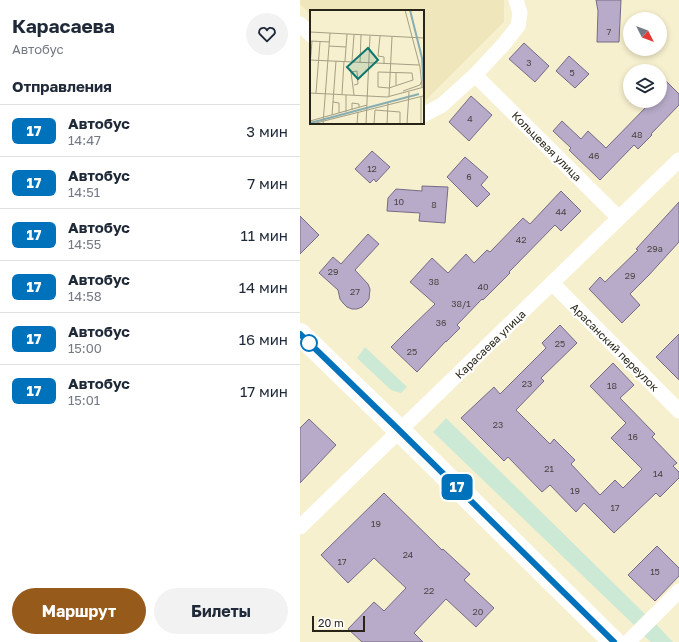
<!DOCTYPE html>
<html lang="ru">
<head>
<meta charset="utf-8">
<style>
  :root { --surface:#fff; --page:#f2f2f3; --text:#1f2937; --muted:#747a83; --line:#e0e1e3; --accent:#965b1b }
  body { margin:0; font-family:"Golos Text",sans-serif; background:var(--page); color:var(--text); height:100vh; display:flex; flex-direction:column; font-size:15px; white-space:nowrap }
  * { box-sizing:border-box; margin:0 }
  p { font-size:13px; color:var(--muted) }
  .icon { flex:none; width:22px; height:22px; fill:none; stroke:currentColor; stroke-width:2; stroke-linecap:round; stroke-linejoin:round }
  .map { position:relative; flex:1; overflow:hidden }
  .panel { display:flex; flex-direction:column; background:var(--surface); width:300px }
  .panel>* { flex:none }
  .badge { padding:0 8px; border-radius:6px; font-size:14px; line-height:26px }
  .needle { width:26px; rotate:132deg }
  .buttons { position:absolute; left:323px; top:12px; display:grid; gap:8px }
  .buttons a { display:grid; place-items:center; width:44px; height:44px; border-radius:50%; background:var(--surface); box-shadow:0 2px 6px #0003; font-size:20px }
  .scale { position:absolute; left:12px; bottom:10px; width:53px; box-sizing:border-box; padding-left:4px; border:2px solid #282518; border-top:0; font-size:11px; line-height:14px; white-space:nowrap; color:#282518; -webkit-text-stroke:3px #fff; paint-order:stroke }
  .map>.badge { position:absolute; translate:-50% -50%; box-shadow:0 0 0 2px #fff }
  h2 { padding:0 12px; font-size:15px; line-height:36px }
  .round { display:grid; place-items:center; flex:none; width:42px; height:42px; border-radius:21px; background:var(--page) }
  .head { display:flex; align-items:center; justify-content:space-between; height:68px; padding:0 12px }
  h1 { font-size:19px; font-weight:700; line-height:30px }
  .button { display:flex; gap:8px; margin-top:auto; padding:8px 12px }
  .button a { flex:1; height:46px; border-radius:24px; background:var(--accent); color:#fff; font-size:16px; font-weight:700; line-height:46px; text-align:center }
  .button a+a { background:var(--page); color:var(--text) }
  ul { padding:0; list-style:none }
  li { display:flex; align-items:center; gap:12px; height:52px; padding:0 12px; border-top:1px solid var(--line) }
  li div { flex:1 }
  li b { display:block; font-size:15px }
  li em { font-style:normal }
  li .badge { min-width:44px; font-weight:700; text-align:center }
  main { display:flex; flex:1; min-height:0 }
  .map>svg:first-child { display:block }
  .built { fill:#efe6bc }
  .green { fill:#cce9d6 }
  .building { fill:#b7abc9; stroke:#766b87 }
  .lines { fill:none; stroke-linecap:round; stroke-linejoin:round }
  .minor { stroke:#fff; stroke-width:15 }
  .primary { stroke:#fff; stroke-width:22 }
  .line-casing { stroke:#fff; stroke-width:9 }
  .line { stroke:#0072bc; stroke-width:6 }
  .stop-dot { fill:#fff; stroke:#0072bc; stroke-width:2 }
  .labels { text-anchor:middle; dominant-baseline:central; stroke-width:4; stroke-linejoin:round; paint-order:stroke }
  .number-label { font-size:9px; fill:#4c4644 }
  .street-label { font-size:11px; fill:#282518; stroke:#fff }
  .inset-river { fill:none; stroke:#87aeb2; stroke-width:2 }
  .inset-road { fill:none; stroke:#a49f85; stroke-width:1 }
  .view { fill:#0f766e; fill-opacity:0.15; stroke:#0f766e; stroke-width:2 }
  .inset-edge { fill:none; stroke:#282518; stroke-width:2 }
</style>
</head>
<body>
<main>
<section class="panel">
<div class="head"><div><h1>Карасаева</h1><p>Автобус</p></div><a class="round"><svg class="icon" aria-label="heart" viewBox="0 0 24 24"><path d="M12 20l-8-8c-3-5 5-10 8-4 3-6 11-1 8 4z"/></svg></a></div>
<h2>Отправления</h2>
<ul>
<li><span class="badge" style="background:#0072bc;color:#fff">17</span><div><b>Автобус</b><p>14:47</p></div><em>3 мин</em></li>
<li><span class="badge" style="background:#0072bc;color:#fff">17</span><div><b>Автобус</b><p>14:51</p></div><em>7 мин</em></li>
<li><span class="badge" style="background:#0072bc;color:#fff">17</span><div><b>Автобус</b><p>14:55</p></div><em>11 мин</em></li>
<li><span class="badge" style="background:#0072bc;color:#fff">17</span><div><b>Автобус</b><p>14:58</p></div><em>14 мин</em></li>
<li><span class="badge" style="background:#0072bc;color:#fff">17</span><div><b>Автобус</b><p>15:00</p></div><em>16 мин</em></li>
<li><span class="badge" style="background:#0072bc;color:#fff">17</span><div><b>Автобус</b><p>15:01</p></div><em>17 мин</em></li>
</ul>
<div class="button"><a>Маршрут</a><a>Билеты</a></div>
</section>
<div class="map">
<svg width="379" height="642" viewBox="0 0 379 642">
  <rect width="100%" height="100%" fill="#f7f0ce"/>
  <path class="built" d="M0 0H204V22L123 103V11H11V15L0 4Z"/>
  <g class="green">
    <path d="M65 347 107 387 101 393 91 390 57 358Z"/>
    <path d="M146 418 345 614 334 625 133 432Z"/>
    <path d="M356 624 373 642H351L344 636Z"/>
  </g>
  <g class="building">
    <path d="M296 0H321L319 42H297L298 11Z"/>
    <path d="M224 43 249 66 235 82 209 59Z"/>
    <path d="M269 56 289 74 275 88 256 71Z"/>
    <path d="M360 75 379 94V105L351 134 352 135 338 149 334 145 300 180 269 150 271 148 253 131 262 121 281 139 288 131 306 148 352 101H360Z"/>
    <path d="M171 96 192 115 169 141 149 122Z"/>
    <path d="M72 151 90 167 76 182 74 179 70 183 55 169Z"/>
    <path d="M165 157 188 177 181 185 190 194 177 207 147 177Z"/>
    <path d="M122 186 148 187 145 223 119 221 120 213 87 211 88 198 96 189 122 191Z"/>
    <path d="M261 191 281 211 261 231 255 225 209 272 210 273 183 300 182 299 157 325 160 328 146 342V341L117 372 91 347 108 330 135 304 110 282 132 258 148 273 166 254 174 263 187 250 190 252 223 218 230 224Z"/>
    <path d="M379 202V242L349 275 330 294 340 305 322 323 289 289 300 277 305 282 338 250 336 249Z"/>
    <path d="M0 216 19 235 0 254Z"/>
    <path d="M68 234 79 244 55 270 68 284 70 289 69 299 66 303 62 307 57 309H52L47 307 43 303 40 299 38 290 19 273 33 257 41 264Z"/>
    <path d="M260 325 277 343 241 378 244 381 216 410 250 444 254 439 275 460 271 464 300 495 315 480 323 488 342 469 311 438 326 423 290 386 313 363 334 385 320 398 355 434 352 437 377 463 373 466 379 472V478L360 497 356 493 314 533 284 503 276 512 250 485 242 492 208 457 204 461 161 418 194 387 200 394 246 348 242 343Z"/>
    <path d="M379 334V380L356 357Z"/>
    <path d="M9 419 36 445 0 483V428Z"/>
    <path d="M84 493 142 550 143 549 170 574 164 580 194 608 176 627 146 599 114 633 123 642H62L48 629 74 602 84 611 106 588 74 558 48 583 21 555Z"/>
    <path d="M357 546 379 568V576L355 601 328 575Z"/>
  </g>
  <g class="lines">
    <g class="minor">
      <path d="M0 24 11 35"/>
      <path d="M175 75 319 218"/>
      <path d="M123 115 142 105 175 75 204 44 218 26 220 13 216 0"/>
      <path d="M252 283 379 411"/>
      <path d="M0 527 379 160"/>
      <path d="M328 642 379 591"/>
    </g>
    <path class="primary" d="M0 334 100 431 314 642"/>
  </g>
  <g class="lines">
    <defs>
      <path id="line" d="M0 334 100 431 314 642"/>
    </defs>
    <use href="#line" class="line-casing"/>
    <use href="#line" class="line"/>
  </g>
  <circle class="stop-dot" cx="9" cy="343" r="8"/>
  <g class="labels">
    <g class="number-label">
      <text x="309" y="31">7</text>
      <text x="229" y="62">3</text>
      <text x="272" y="72">5</text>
      <text x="170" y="118">4</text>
      <text x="337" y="134">48</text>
      <text x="294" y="155">46</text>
      <text x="72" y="168">12</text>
      <text x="169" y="176">6</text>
      <text x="99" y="201">10</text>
      <text x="134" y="204">8</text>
      <text x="261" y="211">44</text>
      <text x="221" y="239">42</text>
      <text x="355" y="248">29а</text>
      <text x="33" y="271">29</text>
      <text x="330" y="275">29</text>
      <text x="134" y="281">38</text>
      <text x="183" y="286">40</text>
      <text x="55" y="291">27</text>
      <text x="161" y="303">38/1</text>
      <text x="141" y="322">36</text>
      <text x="260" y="343">25</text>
      <text x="112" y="351">25</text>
      <text x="227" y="383">23</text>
      <text x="312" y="385">18</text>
      <text x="198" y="424">23</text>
      <text x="333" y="436">16</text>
      <text x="249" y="468">21</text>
      <text x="358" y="473">14</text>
      <text x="275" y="490">19</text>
      <text x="315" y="507">17</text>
      <text x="76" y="523">19</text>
      <text x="108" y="554">24</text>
      <text x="42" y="561">17</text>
      <text x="355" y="571">15</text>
      <text x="129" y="590">22</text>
      <text x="178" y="611">20</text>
    </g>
    <g class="street-label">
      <text transform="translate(247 146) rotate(45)">Кольцевая улица</text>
      <text transform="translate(190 344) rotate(-44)">Карасаева улица</text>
      <text transform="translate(315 347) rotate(45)">Арасанский переулок</text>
    </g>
  </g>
  <g transform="translate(10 10)">
    <rect width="114" height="114" fill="#f7f0ce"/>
    <path class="inset-river" d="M100 0 112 48 114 81M0 113 109 84"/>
    <path class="inset-road" d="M95 0 110 57 112 77M0 22 114 28M70 26 68 46 74 47V54M0 31 20 32M19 36 36 37M0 50 109 55M35 51 37 24M42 51 44 25M50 53 51 25M0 56 2 31M68 62 102 63 103 70 79 78 68 77ZM86 75V62M93 81 110 75 111 72M0 83 77 87 114 77M6 83 10 32M32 84 34 51M44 85 41 62 47 61 48 74 44 75M79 86 82 27M111 86V114M23 92 29 93V103M42 100V93L49 94V97M36 102V85M22 105 26 51M0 111 57 95M2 114 113 86M13 114 20 23M47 114 48 102M56 114 60 26M64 114 65 100 90 102V114M77 114 78 93M97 114 99 82"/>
    <path class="view" d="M58 38 68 50 48 69 37 57Z"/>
    <rect width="114" height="114" class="inset-edge"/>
  </g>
</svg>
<div class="buttons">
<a><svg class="needle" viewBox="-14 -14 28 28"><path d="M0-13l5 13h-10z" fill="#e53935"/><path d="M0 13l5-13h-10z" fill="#747a83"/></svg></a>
<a><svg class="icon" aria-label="layers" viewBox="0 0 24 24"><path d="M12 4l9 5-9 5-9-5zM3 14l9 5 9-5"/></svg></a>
</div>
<div class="scale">20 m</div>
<b class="badge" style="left:157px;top:487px;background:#0072bc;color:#fff">17</b>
</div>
</main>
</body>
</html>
